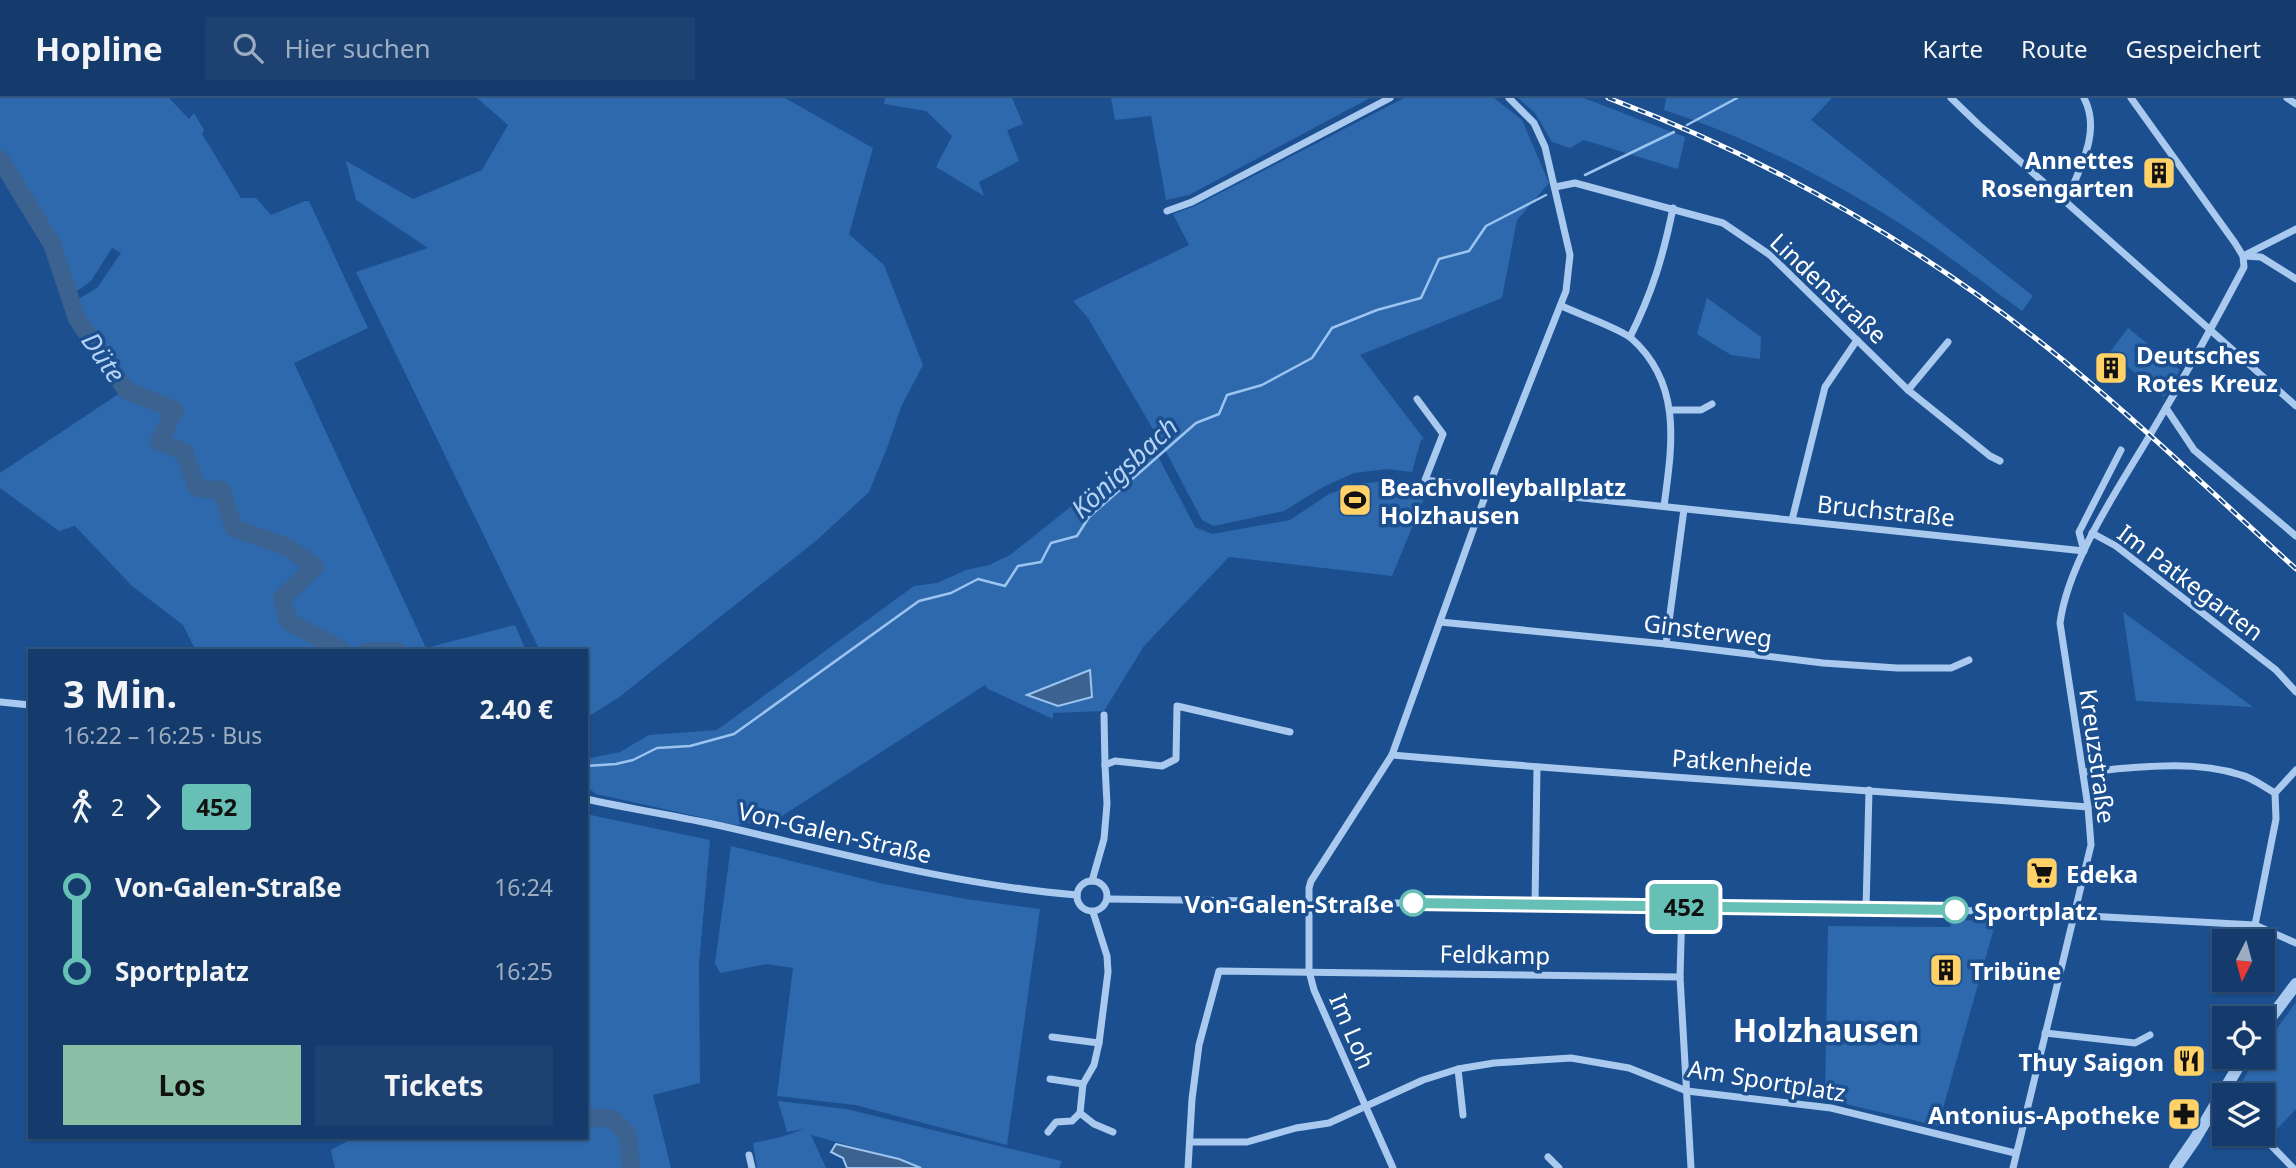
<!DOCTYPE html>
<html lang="de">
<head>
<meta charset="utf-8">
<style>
  :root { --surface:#143b6b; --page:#1d4271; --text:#f1f3f6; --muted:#9dadc1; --line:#33557e; --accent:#8abfa5 }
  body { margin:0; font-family:"Noto Sans",sans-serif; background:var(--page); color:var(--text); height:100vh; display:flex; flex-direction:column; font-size:26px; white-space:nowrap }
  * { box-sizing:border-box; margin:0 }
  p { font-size:23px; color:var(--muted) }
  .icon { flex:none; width:38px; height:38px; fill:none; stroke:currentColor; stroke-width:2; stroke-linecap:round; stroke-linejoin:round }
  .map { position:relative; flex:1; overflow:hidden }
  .panel { position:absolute; left:28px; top:551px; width:560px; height:490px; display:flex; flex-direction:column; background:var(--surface); border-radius:0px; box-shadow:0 2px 5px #0004,0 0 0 2px var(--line) }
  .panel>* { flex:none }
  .badge { padding:0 14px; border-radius:5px; font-size:24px; line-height:46px }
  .needle { width:46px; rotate:186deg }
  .tools { position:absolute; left:2212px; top:831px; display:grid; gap:14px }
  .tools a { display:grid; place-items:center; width:63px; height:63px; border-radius:0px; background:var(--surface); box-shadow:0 2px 5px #0004,0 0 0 2px var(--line); font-size:35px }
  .map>.badge { position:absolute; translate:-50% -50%; box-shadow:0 0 0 4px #fff }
  .legs { display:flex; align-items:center; gap:10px; height:77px; padding:0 35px; font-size:23px }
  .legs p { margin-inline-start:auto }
  .summary { display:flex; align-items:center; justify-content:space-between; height:119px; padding:0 35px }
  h1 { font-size:38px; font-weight:700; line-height:52px }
  .primary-button { display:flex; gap:14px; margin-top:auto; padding:14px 35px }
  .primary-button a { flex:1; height:80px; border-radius:0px; background:var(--accent); color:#111; font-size:28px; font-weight:700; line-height:80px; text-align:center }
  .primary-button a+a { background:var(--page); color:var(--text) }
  ul { padding:0 35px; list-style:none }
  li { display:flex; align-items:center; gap:24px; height:84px; font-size:26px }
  li i { display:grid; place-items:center; width:10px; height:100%; margin:0 9px; background:currentColor }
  li i::after { content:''; width:18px; height:18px; margin:-9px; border:5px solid; border-radius:50%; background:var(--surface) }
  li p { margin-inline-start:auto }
  li:first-child i { background:linear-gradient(#0000 50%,currentColor 0) }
  li:last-child i { background:linear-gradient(currentColor 50%,#0000 0) }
  header { display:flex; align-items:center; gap:42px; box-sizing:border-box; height:98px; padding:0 35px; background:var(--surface); border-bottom:2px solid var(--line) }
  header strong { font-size:33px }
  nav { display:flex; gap:38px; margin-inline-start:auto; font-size:24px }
  .search { width:490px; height:63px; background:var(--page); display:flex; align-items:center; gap:18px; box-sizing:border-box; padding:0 24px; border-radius:0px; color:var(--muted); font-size:26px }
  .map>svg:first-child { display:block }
  .green { fill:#2e69ad }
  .water { fill:#3c6290; stroke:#9cc4f0; stroke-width:2 }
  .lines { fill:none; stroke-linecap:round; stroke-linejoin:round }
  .stream { stroke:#9cc4f0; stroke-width:2.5 }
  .river { stroke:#3c6290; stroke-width:18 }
  .minor { stroke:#a9c9ee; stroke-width:7 }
  .tertiary { stroke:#a9c9ee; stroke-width:12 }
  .rail-casing { stroke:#fff; stroke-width:5 }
  .rail { stroke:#1b4f8f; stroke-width:2.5; stroke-dasharray:8; stroke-linecap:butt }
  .line-1-casing { stroke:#fff; stroke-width:16 }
  .line-1 { stroke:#66c0b5; stroke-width:10 }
  .stop-1-dot { fill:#fff; stroke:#66c0b5; stroke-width:3.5 }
  .labels { text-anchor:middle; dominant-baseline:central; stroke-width:7; stroke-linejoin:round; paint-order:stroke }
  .poi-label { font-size:24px; font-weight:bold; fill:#fff; stroke:#1b4f8f; text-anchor:start }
  .street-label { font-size:24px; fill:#fff; stroke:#1b4f8f }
  .stop-label { font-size:24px; font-weight:bold; fill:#fff; stroke:#1b4f8f; text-anchor:end }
  .water-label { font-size:26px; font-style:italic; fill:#b5d3f5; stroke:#1b4f8f }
  .district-label { font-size:32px; font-weight:bold; fill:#fff; stroke:#1b4f8f }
</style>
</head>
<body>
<header>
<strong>Hopline</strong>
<div class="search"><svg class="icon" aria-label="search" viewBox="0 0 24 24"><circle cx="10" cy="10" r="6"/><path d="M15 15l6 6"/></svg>Hier suchen</div>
<nav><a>Karte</a><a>Route</a><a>Gespeichert</a></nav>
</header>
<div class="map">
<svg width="2296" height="1070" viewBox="0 0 2296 1070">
  <rect width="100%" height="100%" fill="#1b4f8f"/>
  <g class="green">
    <path d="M0 0H169L189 21 194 15 204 32 202 36 241 100H256L271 117 305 103H309L368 230 294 265 426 550 515 527 524 548 528 553H196L183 527 132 488 75 428 59 433 0 390V375L120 295 70 218 79 217 75 203 97 190 121 155 112 150 91 183 71 197 54 144 9 67 0 55Z"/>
    <path d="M477 0H785L873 50 849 136 884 167 923 267 901 309 887 350 869 394 817 442 618 600 586 620V553H540L356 174 428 150 356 102 346 63 413 101 482 72 508 27Z"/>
    <path d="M885 0H1012L1023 26 1007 32 1019 63 979 84 984 98 936 69 952 38 926 13 884 6Z"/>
    <path d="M1111 0H1370L1189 97 1166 102 1151 18 1115 22Z"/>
    <path d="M1404 0H1494L1522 22 1549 85 1517 122 1502 200 1360 257 1424 341 1421 342 1412 374 1387 371 1354 375 1323 389 1284 413 1214 428 1202 422 1164 350 1088 220 1073 203 1189 147 1173 116 1195 108Z"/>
    <path d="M1518 0H1584L1685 39 1678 71 1584 42 1570 50 1552 44 1535 15Z"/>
    <path d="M1666 0H1832L1811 22 2033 198 2022 213C1986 187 1951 159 1913 134 1836 84 1753 41 1664 12Z"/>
    <path d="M1707 200 1761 239 1760 261 1731 257 1697 236Z"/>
    <path d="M2128 230 2180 272 2164 299 2110 254Z"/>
    <path d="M1151 345 1195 429 1212 436 1290 422 1329 396 1358 386 1397 382 1430 386 1392 478 1229 459 1144 548 1104 613 1053 615V621L988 591 985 587 765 729 750 725 736 727 596 696 586 688V661L620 654 649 637 717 632 914 488 937 485 966 472 989 467 1010 457Z"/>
    <path d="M2123 514 2253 609 2136 603Z"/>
    <path d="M586 716 710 742 699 866 700 985 653 997 671 1070H635V1036L616 1014 586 1012Z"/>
    <path d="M731 748 884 786 966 801 1040 811 1007 1047 855 1007 777 998 793 870 767 866 720 875 715 865Z"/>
    <path d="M1951 822 1996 823 1938 1028 1825 1001 1828 828 1950 829Z"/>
    <path d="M2296 904V1011L2276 1032 2263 1019V998L2234 997 2257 959H2263V950Z"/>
    <path d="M778 1003 846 1011 1062 1063 1059 1070H921L899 1061 811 1037 826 1070H757L753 1045 781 1039 804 1031 787 1034Z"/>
    <path d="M586 1025H609L623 1040 626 1070H335L331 1052 353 1040H586Z"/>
  </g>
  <g class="water">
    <path d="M1090 572 1092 599 1058 608 1027 597Z"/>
    <path d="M836 1046 899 1061 921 1070H847L843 1060 831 1054Z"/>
  </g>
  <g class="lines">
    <g class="stream">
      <path d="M1687 27 1737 0"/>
      <path d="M1585 77 1674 34"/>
      <path d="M586 668 616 666 633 662 657 650 690 648 734 636 919 503 951 495 978 481 1005 488 1018 468 1041 464 1051 445 1077 438 1089 419 1196 325 1219 316 1227 297 1262 287 1312 260 1332 230 1377 212 1421 200 1439 161 1469 153 1486 128 1546 97"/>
    </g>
    <g class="river">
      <path d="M0 61 52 146 77 221 126 292 175 312 159 343 184 354 197 390 221 392 234 430 287 449 315 469 282 500 288 523 343 553"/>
      <path d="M368 553H398"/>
      <path d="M586 1019 613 1021 628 1037 631 1070"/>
    </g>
    <g class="minor">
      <path d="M1951 0 1979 27 2296 308"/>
      <path d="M2287 0 2296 6"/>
      <path d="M1555 89 1575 85 1723 125 1770 157 1908 292 1990 358 2000 363"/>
      <path d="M2066 104C2079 71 2102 34 2084 0"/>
      <path d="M1167 113 1192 104 1390 0"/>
      <path d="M2243 158 2296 131"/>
      <path d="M2244 158 2261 159 2296 181"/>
      <path d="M1562 208C1578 216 1619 230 1631 240 1683 286 1672 348 1664 408"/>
      <path d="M1630 239C1652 195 1663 159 1673 110"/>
      <path d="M1908 292 1948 244"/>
      <path d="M1417 301 1443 336 1425 382 1488 390 2084 453 2079 434 2121 352"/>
      <path d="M2166 310 2194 352 2296 438"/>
      <path d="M1671 312H1701L1712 306"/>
      <path d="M1792 422 1825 289 1857 242"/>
      <path d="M2092 435 2116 448 2276 572 2296 594"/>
      <path d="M1440 524 1666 546 1823 565 1897 570H1951L1969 562"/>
      <path d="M1666 546 1684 411"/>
      <path d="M0 604 30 607"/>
      <path d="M1104 617 1105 667"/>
      <path d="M1392 657C1624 677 1856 691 2088 709"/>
      <path d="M2083 674C2134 670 2191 661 2241 677 2253 680 2264 689 2275 695L2296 672"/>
      <path d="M586 701C631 711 677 718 722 728 840 755 956 787 1077 797"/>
      <circle cx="1092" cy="798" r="15"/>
      <path d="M1092 783 1104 741 1107 706 1105 667 1115 663 1162 668 1176 661 1177 608 1290 634"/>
      <path d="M1108 801 1993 813 2255 827 2296 845"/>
      <path d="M1535 807 1537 669"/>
      <path d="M1682 809 1680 879 1691 1070"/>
      <path d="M1866 811 1869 692"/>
      <path d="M1093 814 1107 858 1108 874 1099 945 1094 967 1083 986 1080 1015 1094 1026 1113 1034"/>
      <path d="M2255 827 2276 721 2275 695"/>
      <path d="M2045 935 2135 945 2150 937"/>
      <path d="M1052 939 1099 945"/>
      <path d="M1458 971 1463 1017"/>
      <path d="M1050 981 1083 986"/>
      <path d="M1048 1034 1056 1024 1072 1023 1080 1015"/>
      <path d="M2260 1036 2293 1070"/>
      <path d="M1190 1044H1247L1296 1030 1329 1025 1423 982 1458 971 1494 965 1571 960 1629 970 1687 993 1831 1010 2015 1055"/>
      <path d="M749 1057 752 1070"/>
      <path d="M1548 1059 1559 1070"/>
      <path d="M1188 1070 1192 1001 1199 947 1219 873 1680 879"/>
      <path d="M1393 1070 1314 892 1309 873V790L1311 783 1392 657 1488 390 1566 193 1570 157 1545 49 1534 25 1509 0"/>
      <path d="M2013 1070 2091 747 2088 709 2060 525C2068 465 2116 394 2147 342 2181 285 2213 228 2244 169L2243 158 2235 145 2131 0"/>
    </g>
    <g class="tertiary">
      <path d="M2263 930 2296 886"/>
      <path d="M2175 1070 2195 1041 2244 959"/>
    </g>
    <defs>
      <path id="rail" d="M1608 0C1773 62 1928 152 2064 263 2144 329 2219 401 2296 471"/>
    </defs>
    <use href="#rail" class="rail-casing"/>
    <use href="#rail" class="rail"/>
  </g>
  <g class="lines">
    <defs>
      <path id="line-1" d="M1413 805 1955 812"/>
    </defs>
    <use href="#line-1" class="line-1-casing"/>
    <use href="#line-1" class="line-1"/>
  </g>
  <defs>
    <symbol id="building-square" viewBox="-11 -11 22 22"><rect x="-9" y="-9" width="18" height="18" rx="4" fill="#ffd166" stroke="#1b4f8f"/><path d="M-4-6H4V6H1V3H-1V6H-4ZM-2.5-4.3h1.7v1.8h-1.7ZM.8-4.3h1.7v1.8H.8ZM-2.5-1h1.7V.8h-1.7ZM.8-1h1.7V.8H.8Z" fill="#111"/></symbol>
    <symbol id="stadium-square" viewBox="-11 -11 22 22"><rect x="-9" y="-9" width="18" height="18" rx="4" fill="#ffd166" stroke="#1b4f8f"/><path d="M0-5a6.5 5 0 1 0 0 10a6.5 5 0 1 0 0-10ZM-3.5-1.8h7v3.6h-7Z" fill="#111"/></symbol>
    <symbol id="supermarket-square" viewBox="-11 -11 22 22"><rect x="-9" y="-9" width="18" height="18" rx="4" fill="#ffd166" stroke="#1b4f8f"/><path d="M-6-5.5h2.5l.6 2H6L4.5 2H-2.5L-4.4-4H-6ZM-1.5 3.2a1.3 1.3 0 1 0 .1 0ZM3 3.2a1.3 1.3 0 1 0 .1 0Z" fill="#111"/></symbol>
    <symbol id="restaurant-square" viewBox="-11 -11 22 22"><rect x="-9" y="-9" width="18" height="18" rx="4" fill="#ffd166" stroke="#1b4f8f"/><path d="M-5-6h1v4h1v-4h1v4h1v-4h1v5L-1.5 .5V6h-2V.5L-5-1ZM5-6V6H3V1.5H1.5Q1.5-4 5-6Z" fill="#111"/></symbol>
    <symbol id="pharmacy-square" viewBox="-11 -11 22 22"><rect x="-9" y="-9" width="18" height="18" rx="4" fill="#ffd166" stroke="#1b4f8f"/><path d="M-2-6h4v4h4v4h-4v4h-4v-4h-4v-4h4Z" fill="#111"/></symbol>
  </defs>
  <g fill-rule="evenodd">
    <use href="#building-square" x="2140" y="56" width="38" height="38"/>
    <use href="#building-square" x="2092" y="251" width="38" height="38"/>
    <use href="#stadium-square" x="1336" y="383" width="38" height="38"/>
    <use href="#supermarket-square" x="2023" y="756" width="38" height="38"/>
    <use href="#building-square" x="1927" y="853" width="38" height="38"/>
    <use href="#restaurant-square" x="2170" y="944" width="38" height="38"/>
    <use href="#pharmacy-square" x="2165" y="997" width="38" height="38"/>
  </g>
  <g class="stop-1-dot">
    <circle cx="1413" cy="805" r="12"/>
    <circle cx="1955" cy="812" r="12"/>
  </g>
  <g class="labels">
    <g class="poi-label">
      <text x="2134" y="61" text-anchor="end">Annettes<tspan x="2134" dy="28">Rosengarten</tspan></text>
      <text x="2136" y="256">Deutsches<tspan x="2136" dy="28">Rotes Kreuz</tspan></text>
      <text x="1380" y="388">Beachvolleyballplatz<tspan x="1380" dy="28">Holzhausen</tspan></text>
      <text x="2066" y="775">Edeka</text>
      <text x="1970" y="872">Tribüne</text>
      <text x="2164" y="963" text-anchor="end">Thuy Saigon</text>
      <text x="2160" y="1016" text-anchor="end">Antonius-Apotheke</text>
    </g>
    <g class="street-label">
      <text transform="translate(1829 190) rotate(43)">Lindenstraße</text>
      <text transform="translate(1886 412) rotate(6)">Bruchstraße</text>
      <text transform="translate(2191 484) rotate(37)">Im Patkegarten</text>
      <text transform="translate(1708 532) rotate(7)">Ginsterweg</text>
      <text transform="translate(2098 658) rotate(82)">Kreuzstraße</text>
      <text transform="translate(1742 664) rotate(4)">Patkenheide</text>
      <text transform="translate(835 734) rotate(13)">Von-Galen-Straße</text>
      <text transform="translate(1495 856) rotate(1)">Feldkamp</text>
      <text transform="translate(1353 933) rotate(67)">Im Loh</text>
      <text transform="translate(1767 982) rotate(9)">Am Sportplatz</text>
    </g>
    <g class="stop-label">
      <text x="1394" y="805">Von-Galen-Straße</text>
      <text x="1974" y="812" text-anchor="start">Sportplatz</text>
    </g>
    <g class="water-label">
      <text transform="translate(104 259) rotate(55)">Düte</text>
      <text transform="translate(1124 369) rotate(-43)">Königsbach</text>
    </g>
    <g class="district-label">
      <text x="1826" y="931">Holzhausen</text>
    </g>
  </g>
</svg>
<div class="tools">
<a><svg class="needle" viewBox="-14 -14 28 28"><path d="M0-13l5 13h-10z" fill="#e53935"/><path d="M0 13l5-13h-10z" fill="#9dadc1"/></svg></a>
<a><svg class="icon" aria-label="locate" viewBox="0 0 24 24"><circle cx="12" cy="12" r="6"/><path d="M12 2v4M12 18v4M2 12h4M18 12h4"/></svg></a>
<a><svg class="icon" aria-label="layers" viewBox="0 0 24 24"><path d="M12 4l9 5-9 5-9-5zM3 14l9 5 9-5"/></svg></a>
</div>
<b class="badge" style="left:1684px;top:809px;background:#66c0b5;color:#111">452</b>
<section class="panel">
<div class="summary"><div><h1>3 Min.</h1><p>16:22 – 16:25 · Bus</p></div><b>2.40 €</b></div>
<div class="legs"><svg class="icon" aria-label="walk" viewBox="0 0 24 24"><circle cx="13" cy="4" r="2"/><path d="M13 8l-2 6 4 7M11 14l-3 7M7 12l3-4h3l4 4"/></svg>2<svg class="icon" aria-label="forward" viewBox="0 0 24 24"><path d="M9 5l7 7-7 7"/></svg><b class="badge" style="background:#66c0b5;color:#111">452</b></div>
<ul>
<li><i style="color:#66c0b5"></i><b>Von-Galen-Straße</b><p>16:24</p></li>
<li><i style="color:#66c0b5"></i><b>Sportplatz</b><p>16:25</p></li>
</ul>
<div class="primary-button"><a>Los</a><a>Tickets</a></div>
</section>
</div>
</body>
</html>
